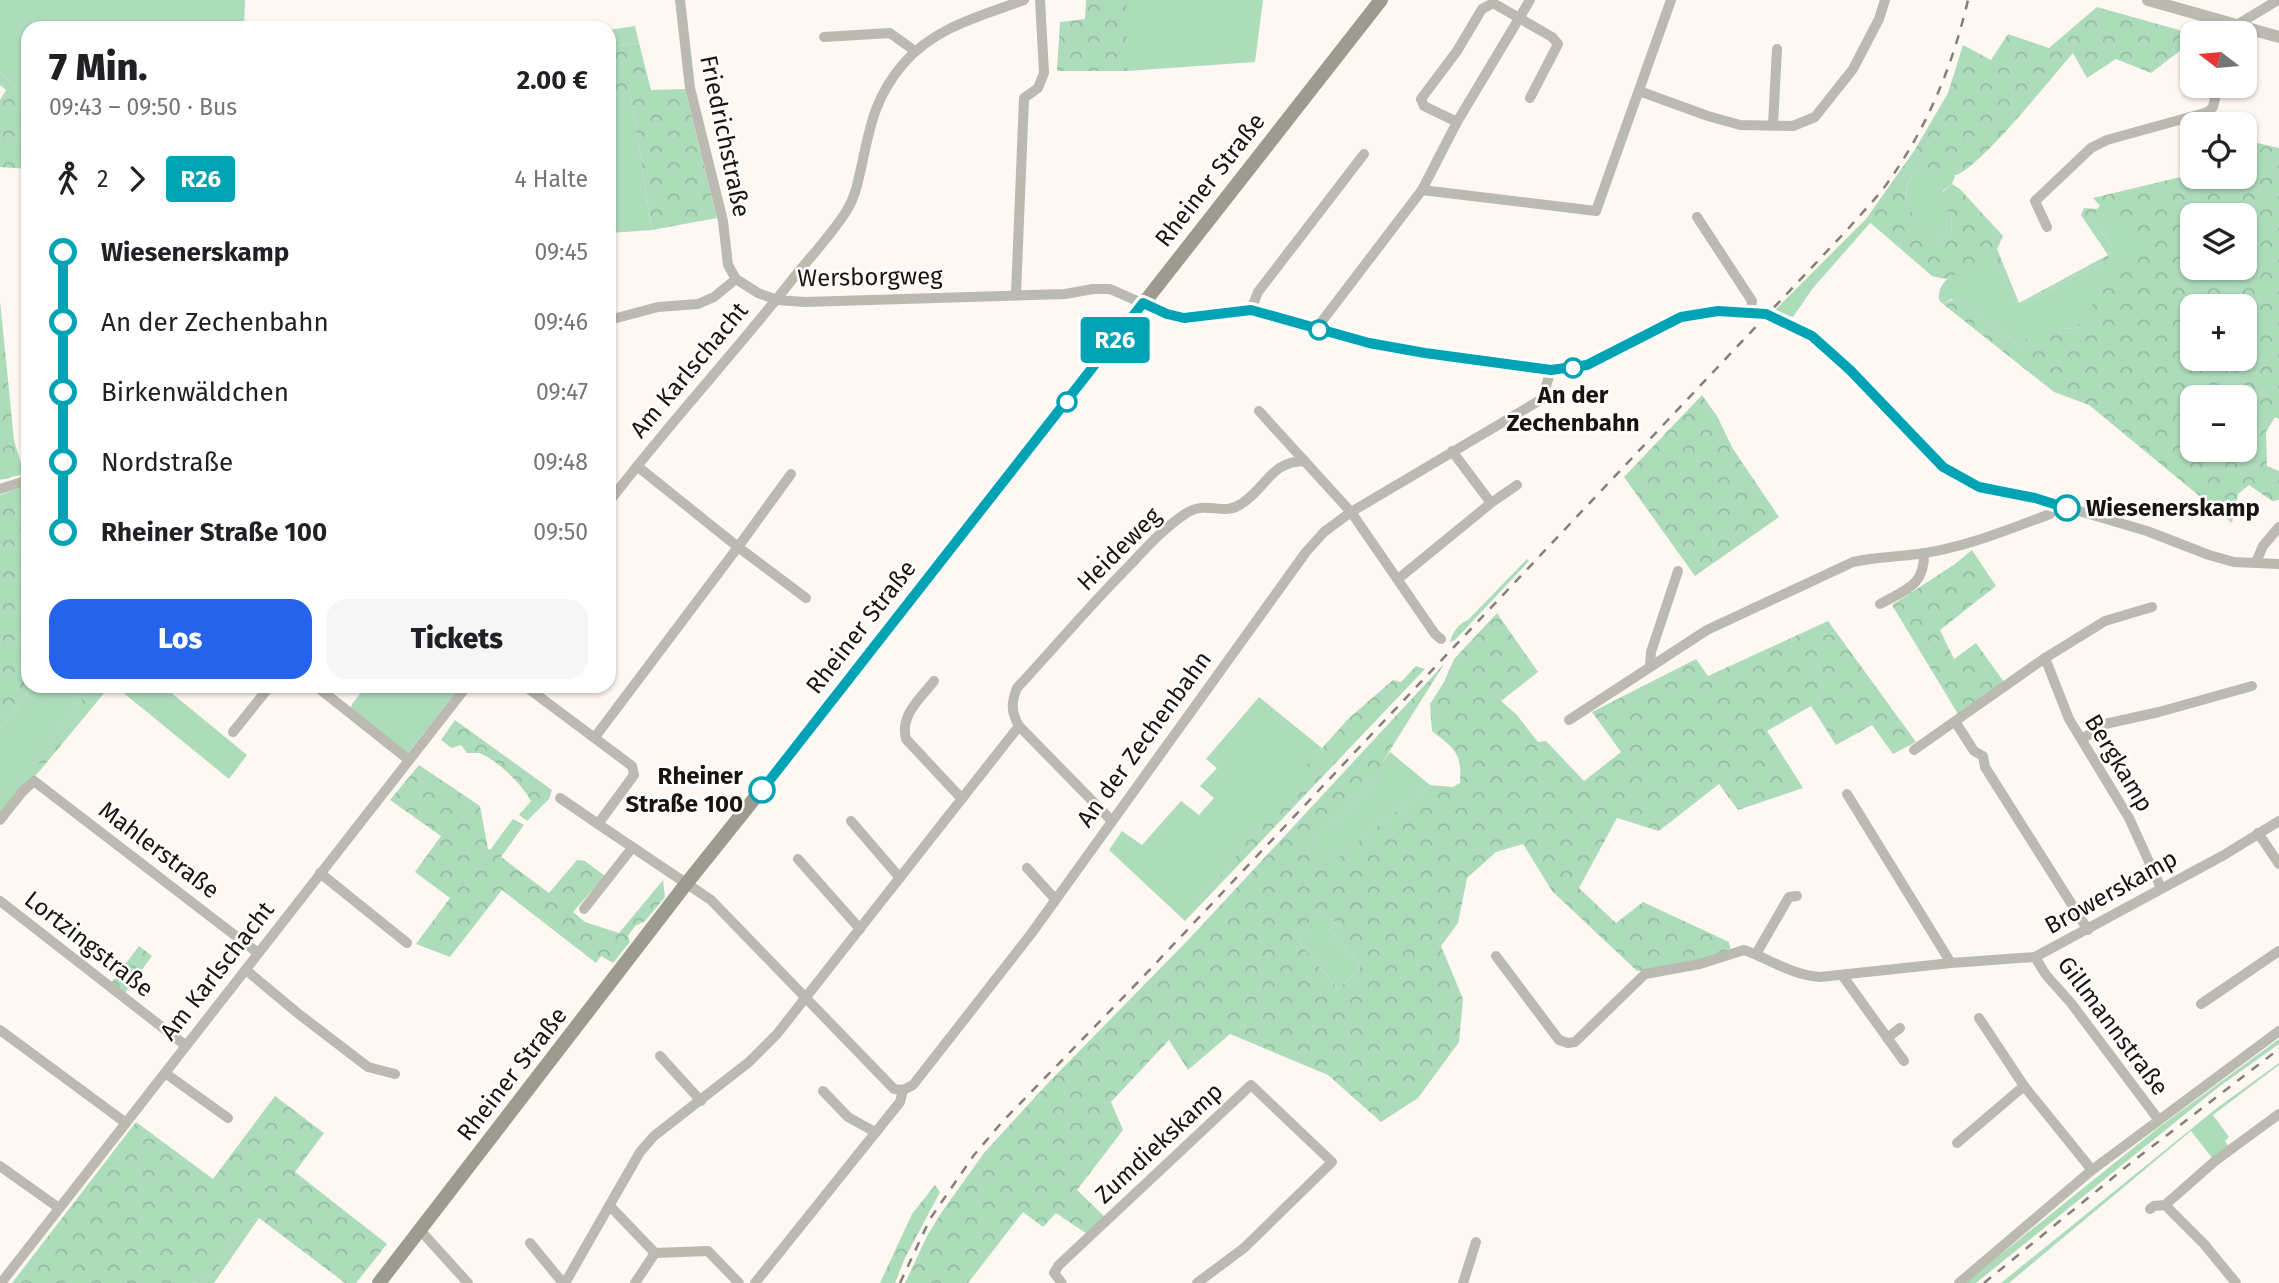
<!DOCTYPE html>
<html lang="de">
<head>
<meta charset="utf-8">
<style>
  :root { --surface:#fff; --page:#f6f6f6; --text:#202124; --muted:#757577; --accent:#2563eb }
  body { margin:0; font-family:"Fira Sans",sans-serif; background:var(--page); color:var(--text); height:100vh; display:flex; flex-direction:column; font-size:26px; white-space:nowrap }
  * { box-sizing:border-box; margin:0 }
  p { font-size:23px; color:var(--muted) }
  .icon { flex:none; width:38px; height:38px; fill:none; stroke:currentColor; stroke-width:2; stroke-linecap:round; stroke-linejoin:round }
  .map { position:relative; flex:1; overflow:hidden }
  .panel { position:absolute; left:21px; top:21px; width:595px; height:672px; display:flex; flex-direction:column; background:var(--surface); border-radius:21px; box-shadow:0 2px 5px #0004 }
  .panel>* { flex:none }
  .badge { padding:0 14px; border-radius:5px; font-size:24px; line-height:46px }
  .needle { width:46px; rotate:286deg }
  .tools { position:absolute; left:2180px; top:21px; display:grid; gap:14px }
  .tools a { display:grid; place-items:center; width:77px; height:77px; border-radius:14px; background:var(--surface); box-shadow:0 2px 5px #0004; font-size:35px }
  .map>.badge { position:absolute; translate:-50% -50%; box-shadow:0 0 0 4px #fff }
  .legs { display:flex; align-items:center; gap:10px; height:77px; padding:0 28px; font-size:23px }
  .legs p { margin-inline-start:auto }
  .headline { display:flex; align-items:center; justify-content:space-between; height:119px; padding:0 28px }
  h1 { font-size:38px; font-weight:800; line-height:52px }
  .action { display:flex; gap:14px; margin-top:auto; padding:14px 28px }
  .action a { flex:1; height:80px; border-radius:21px; background:var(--accent); color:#fff; font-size:28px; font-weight:800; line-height:80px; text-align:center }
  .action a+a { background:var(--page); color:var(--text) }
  ul { padding:0 28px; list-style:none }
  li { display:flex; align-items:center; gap:24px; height:70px; font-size:26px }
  li i { display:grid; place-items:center; width:10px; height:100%; margin:0 9px; background:currentColor }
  li i::after { content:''; width:18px; height:18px; margin:-9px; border:5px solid; border-radius:50%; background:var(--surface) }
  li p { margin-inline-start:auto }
  li:first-child i { background:linear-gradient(#0000 50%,currentColor 0) }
  li:last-child i { background:linear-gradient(currentColor 50%,#0000 0) }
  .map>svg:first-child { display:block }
  .green { fill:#addcbb }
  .forest { fill:url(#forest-crowns); fill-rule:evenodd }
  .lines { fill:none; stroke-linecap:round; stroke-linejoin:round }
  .minor { stroke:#bbbab1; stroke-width:10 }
  .tertiary { stroke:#bbbab1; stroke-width:12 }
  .secondary { stroke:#9c9b8f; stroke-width:14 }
  .rail { stroke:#857e79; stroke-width:2.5; stroke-dasharray:9 9; stroke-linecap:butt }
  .line-1-casing { stroke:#fff; stroke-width:16 }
  .line-1 { stroke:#00a3b4; stroke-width:10 }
  .stop-1-dot { fill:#fff; stroke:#00a3b4; stroke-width:3.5 }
  .labels { text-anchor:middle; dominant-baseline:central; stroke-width:5; stroke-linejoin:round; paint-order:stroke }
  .street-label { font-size:24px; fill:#1a1410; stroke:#fff }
  .stop-label { font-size:24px; font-weight:bold; fill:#1a1410; stroke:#fff }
</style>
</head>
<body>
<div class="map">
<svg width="2279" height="1283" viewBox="0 0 2279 1283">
  <defs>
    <pattern id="forest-crowns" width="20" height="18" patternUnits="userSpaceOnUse" patternTransform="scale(1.75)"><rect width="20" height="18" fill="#addcbb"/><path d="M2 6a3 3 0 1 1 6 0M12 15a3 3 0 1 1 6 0" fill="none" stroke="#94bca0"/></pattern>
  </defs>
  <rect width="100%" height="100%" fill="#fff7f2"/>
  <g class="green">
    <path d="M0 0H245L244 28H28V101C17 95 11 80 0 72Z"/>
    <path d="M1127 0H1263L1255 62 1127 71Z"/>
    <path d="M635 26 639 43 609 46V30Z"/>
    <path d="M630 91 652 230 610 233 614 265 609 266V95Z"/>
    <path d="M1913 173 1955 176 1952 184 1943 191 1951 214 1952 233 1939 241 1931 240C1913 217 1897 202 1913 173Z"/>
    <path d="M2100 205 2148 241 2076 328 2061 329 2054 336 2019 346 1956 299H1951L1943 304 1939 300C1936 275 1971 265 1990 255L1993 258 2018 303 2021 304 2108 259C2118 245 2101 233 2093 222V215Z"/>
    <path d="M1866 219 1871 222 1813 288 1793 317 1774 311Z"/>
    <path d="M1527 559 1529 561 1455 640 1450 642C1452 633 1459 623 1468 620Z"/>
    <path d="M33 686H93L36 760 43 767 0 816V728Z"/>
    <path d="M115 686H163L247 755 229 779Z"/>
    <path d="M366 686H461L408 753 351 708 352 704Z"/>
    <path d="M1259 697 1322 748 1185 921 1109 850 1122 831 1142 845 1181 801 1199 815 1214 798 1200 786 1217 768 1206 759Z"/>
    <path d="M1390 752 1430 785 1331 864 1308 843 1360 796 1382 769V763Z"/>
    <path d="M1317 906 1336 922 1329 930 1360 965 1359 971 1338 989 1299 942Z"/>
    <path d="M2279 1039V1044L2220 1086 1976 1283H1965L2158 1128Z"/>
    <path d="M2279 1063V1065L2213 1115 2229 1137 2225 1141 2229 1147 2213 1159 2191 1131 2009 1283H2001L2217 1108Z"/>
    <path d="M259 1218 214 1283H193C199 1281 208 1279 213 1274 229 1257 236 1224 259 1218Z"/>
  </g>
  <g class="forest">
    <path d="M1086 0H1127V71H1057L1060 22 1085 19Z"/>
    <path d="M2097 7 2193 34V41L2151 73 2116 59 2087 78 2073 53C2052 77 1981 167 1956 175 1945 179 1924 176 1913 173 1897 201 1914 217 1931 239L1939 241 1952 232 1951 214 1945 209 1940 195 1952 184 1960 189 2003 236 1997 249 2019 303 2108 255 2081 215 2084 208 2097 209 2093 222C2101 233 2118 245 2108 259L2021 304H2018L1993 258 1945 279 1932 276 1866 219 1914 151 1948 93 1963 45 1991 60 2008 34 2049 48Z"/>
    <path d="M639 43 651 90 685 89 717 218 652 230 630 92 609 95V46Z"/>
    <path d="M0 72C11 80 17 95 28 101V169L0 167V100L6 90 0 85Z"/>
    <path d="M2245 140 2279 148V419L2275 417 2266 432 2267 466 2279 471V500L2272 501 2249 485 2238 494 2232 523 2089 405 2054 392 1943 304 1956 298 2019 346 2037 329 2054 335 2061 329 2076 328 2135 244 2093 198 2193 174V177H2245ZM2193 215H2245V268H2193ZM2193 306H2245V359H2193ZM2193 397H2245V450H2193Z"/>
    <path d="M0 301 14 440 24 474 0 480Z"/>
    <path d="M1702 395 1717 416 1733 449 1779 517 1695 576 1624 477Z"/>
    <path d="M27 485 28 686H33L0 728V495Z"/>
    <path d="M1972 550 1996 586 1940 630 1954 659 1976 643 2004 682 1958 714 1892 605 1955 564Z"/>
    <path d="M1497 613 1538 672 1501 701 1516 714 1538 742 1546 741 1584 781 1621 752 1592 712 1696 659 1708 676 1828 621 1916 742 1893 754 1872 725 1836 745 1811 706 1767 731 1803 788 1738 810 1719 784 1659 831 1617 818 1579 888 1616 923 1643 902 1729 942 1731 952 1664 969 1637 971 1552 891 1523 844 1496 852 1467 878 1458 923 1441 946 1463 999 1459 1042 1418 1098 1381 1122 1328 1075 1230 1034 1188 1070 1169 1040 1111 1102 1123 1130 1077 1190 1105 1217 1087 1234 1056 1213 1043 1227 1023 1212 968 1283H905L927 1236 941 1213 984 1153 1048 1083 1189 939 1444 664 1382 763 1383 769 1360 796 1309 843 1331 863 1430 785 1453 787 1460 783C1462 753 1455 749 1432 731L1430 704 1444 682 1454 659ZM1317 907 1336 922 1329 930 1360 965 1359 971 1338 989 1299 942Z"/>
    <path d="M1416 666 1425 669 1185 921 1307 765 1348 719 1393 680 1401 682Z"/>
    <path d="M93 686H110L43 767 35 760Z"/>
    <path d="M455 720 552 790 549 799 527 821 519 815 531 801C524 786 495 758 479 753 478 753 469 753 467 753L461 745 452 748 441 740Z"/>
    <path d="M419 765 480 806 488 849 490 850 513 819 524 825 501 857 549 893 577 860 585 861 605 876 573 912 585 922 619 933 663 880 665 897 645 921 635 926 628 936 630 942 613 963 601 956 596 963 502 890 450 957 416 944 450 898 415 872 441 836 390 800Z"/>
    <path d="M139 946 152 956 125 993 111 983Z"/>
    <path d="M275 1096 324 1133 295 1172 387 1244 356 1283H345L259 1218C237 1224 229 1258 213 1274 208 1279 199 1281 193 1283H12L136 1122 213 1179Z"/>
    <path d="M935 1185 940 1192 905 1258 895 1283H880L912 1214Z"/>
  </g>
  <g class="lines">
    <g class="minor">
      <path d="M680 0 690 88 723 221 728 265 736 279 758 293 777 300 805 302 1065 294 1093 289H1110L1167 314 1184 318 1251 310 1369 343 1425 353 1551 370 1587 365 1681 317 1718 311 1766 314 1812 336 1850 370 1943 467 1979 487 2035 498 2147 531 2209 555 2234 562 2279 564"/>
      <path d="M2233 33 2235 26 2278 0"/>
      <path d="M824 37 890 33 915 51"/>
      <path d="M1639 91 1708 116 1740 125 1793 126 1815 117 1853 69 1879 19 1885 0"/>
      <path d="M1457 122 1424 106 1421 99 1457 51 1482 9 1493 3 1552 37 1558 44 1530 98"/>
      <path d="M1773 125 1777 49"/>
      <path d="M1422 190 1457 122 1530 0"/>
      <path d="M1697 217 1752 301 1751 312"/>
      <path d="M2047 227 2035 201 2091 148 2107 140 2208 112 2213 107 2218 86"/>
      <path d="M1016 294 1024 98 1038 88 1044 73 1040 0"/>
      <path d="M1251 310 1258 292 1364 154"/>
      <path d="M609 320 658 307 698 304 714 297 736 279"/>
      <path d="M1316 329 1422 190 1596 211 1671 0"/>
      <path d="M1259 411 1351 512 1435 634 1441 639"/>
      <path d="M1452 451 1491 503 1517 485"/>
      <path d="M637 466 738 547 791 474"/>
      <path d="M0 489 28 480"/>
      <path d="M609 502C668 424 735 353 795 276 812 255 833 233 847 210 856 196 858 180 862 164 870 125 876 95 904 63 935 27 981 16 1024 0"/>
      <path d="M2256 562 2263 546 2279 527"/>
      <path d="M1398 579 1491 503"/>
      <path d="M1880 604C1905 590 1925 586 1924 553"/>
      <path d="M2045 658 2069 719 2129 818 2161 888"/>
      <path d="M1650 666 1651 652 1678 571"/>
      <path d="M934 681C919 700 900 715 906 739L962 799"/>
      <path d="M316 686 409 760"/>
      <path d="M525 686 632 766 634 775 598 824 711 900 894 1089 903 1090 913 1085 1031 934 1306 552 1324 532 1351 512 1542 399 1551 370"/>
      <path d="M1569 720 1707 630 1853 562C1875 557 1896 557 1918 554 1964 548 2007 530 2050 514L2059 506"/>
      <path d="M1956 723 1974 751 1983 756 1985 767 2088 930"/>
      <path d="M233 732 270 686"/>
      <path d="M595 737 738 547 806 598"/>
      <path d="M2082 739 2105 724 2159 712 2252 686"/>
      <path d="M1914 750 2045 658 2105 621 2152 607"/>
      <path d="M1847 794 1951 963"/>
      <path d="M560 798 598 824"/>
      <path d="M0 820 23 791 34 781 258 953"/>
      <path d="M1111 820 1019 726C1011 712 1011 703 1017 688 1055 647 1091 604 1130 565 1147 547 1164 528 1185 514 1208 499 1222 517 1241 504 1267 488 1270 461 1305 461"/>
      <path d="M851 821 900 878"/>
      <path d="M2258 833 2279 864"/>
      <path d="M798 859 860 929"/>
      <path d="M1027 868 1055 899"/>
      <path d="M320 873 407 943"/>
      <path d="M0 901 185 1045"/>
      <path d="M584 909 632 848"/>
      <path d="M1756 954 1789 897 1797 896"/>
      <path d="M1496 956 1559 1040 1568 1043 1575 1042 1645 974 1700 964 1744 950C1770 959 1791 975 1820 977L1951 963 2035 957 2224 855 2279 821"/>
      <path d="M2035 957 2046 975 2071 1003 2158 1119"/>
      <path d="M246 970 300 1015 368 1067 395 1074"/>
      <path d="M1842 975 1904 1061"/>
      <path d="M2201 1004 2279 951"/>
      <path d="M1979 1018 2024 1086 2092 1170"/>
      <path d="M0 1030 126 1123"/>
      <path d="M1887 1038 1900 1028"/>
      <path d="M660 1056 701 1101"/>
      <path d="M165 1073 228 1118"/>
      <path d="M823 1091 848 1117 875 1132"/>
      <path d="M1957 1143 2024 1086"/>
      <path d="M0 1166 59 1208"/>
      <path d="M2165 1205 2204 1244 2236 1283"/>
      <path d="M610 1206 655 1253"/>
      <path d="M2150 1209 2154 1206 2165 1205 2215 1161 2279 1114"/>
      <path d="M420 1230 468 1283"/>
      <path d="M530 1243 563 1283"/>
      <path d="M1 1283 467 686"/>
      <path d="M565 1283 640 1152 654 1136 749 1062 777 1034 1019 726"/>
      <path d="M635 1283 655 1253 708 1251 739 1283"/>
      <path d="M755 1283 900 1102 903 1090"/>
      <path d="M1062 1283 1054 1273 1059 1265 1251 1085 1332 1162 1244 1248 1197 1283"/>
      <path d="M1463 1283 1476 1242"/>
      <path d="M1959 1283 2092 1170 2279 1031"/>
    </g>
    <path class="tertiary" d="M2148 0 2279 37"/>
    <path class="secondary" d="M379 1283 686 884 834 699 1381 0"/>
    <g class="rail">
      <path d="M900 1283 930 1219 974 1155 1002 1122 1140 980 1847 230C1860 215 1874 201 1886 185 1927 128 1952 68 1968 0"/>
      <path d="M1984 1283 2132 1162 2279 1049"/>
    </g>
  </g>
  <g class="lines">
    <defs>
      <path id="line-1" d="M762 790 1143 303 1167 314 1184 318 1251 310 1369 343 1425 353 1551 370 1587 365 1681 317 1718 311 1766 314 1812 336 1850 370 1943 467 1979 487 2035 498 2067 508"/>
    </defs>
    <use href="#line-1" class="line-1-casing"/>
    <use href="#line-1" class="line-1"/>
  </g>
  <g class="stop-1-dot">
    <circle cx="1319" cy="330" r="9"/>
    <circle cx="1573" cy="368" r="9"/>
    <circle cx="1067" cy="402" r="9"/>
    <circle cx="2067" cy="508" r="12"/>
    <circle cx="762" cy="790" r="12"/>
  </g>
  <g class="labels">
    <g class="street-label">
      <text transform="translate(725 136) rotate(78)">Friedrichstraße</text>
      <text transform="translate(1210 180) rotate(-52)">Rheiner Straße</text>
      <text transform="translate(870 277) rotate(-1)">Wersborgweg</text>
      <text transform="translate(689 370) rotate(-50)">Am Karlschacht</text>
      <text transform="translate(1119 549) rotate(-45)">Heideweg</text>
      <text transform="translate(861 627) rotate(-52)">Rheiner Straße</text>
      <text transform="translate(1144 739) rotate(-54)">An der Zechenbahn</text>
      <text transform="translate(2119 763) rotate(59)">Bergkamp</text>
      <text transform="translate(159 850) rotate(37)">Mahlerstraße</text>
      <text transform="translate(2111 892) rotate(-29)">Browerskamp</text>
      <text transform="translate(89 944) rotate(38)">Lortzingstraße</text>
      <text transform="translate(217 971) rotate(-52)">Am Karlschacht</text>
      <text transform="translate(2113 1026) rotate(53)">Gillmannstraße</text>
      <text transform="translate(512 1074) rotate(-52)">Rheiner Straße</text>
      <text transform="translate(1159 1143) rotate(-43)">Zumdiekskamp</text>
    </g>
    <g class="stop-label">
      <text x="1573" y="395">An der<tspan x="1573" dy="28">Zechenbahn</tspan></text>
      <text x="2086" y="508" text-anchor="start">Wiesenerskamp</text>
      <text x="743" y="776" text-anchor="end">Rheiner<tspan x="743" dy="28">Straße 100</tspan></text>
    </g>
  </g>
</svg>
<div class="tools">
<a><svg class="needle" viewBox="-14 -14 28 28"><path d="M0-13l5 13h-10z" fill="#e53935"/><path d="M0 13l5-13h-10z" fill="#757577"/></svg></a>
<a><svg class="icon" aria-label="locate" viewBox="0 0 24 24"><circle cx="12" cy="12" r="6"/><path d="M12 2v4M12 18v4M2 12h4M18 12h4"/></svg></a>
<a><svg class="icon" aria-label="layers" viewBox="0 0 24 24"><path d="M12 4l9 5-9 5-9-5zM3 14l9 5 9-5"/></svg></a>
<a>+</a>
<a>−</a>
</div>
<b class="badge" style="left:1115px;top:340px;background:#00a3b4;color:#fff">R26</b>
<section class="panel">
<div class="headline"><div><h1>7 Min.</h1><p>09:43 – 09:50 · Bus</p></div><b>2.00 €</b></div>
<div class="legs"><svg class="icon" aria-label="walk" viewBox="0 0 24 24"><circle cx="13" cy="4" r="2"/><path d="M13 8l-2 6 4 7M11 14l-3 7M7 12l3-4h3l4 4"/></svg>2<svg class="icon" aria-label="forward" viewBox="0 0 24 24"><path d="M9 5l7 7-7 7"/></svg><b class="badge" style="background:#00a3b4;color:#fff">R26</b><p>4 Halte</p></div>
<ul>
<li><i style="color:#00a3b4"></i><b>Wiesenerskamp</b><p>09:45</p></li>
<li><i style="color:#00a3b4"></i><span>An der Zechenbahn</span><p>09:46</p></li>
<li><i style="color:#00a3b4"></i><span>Birkenwäldchen</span><p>09:47</p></li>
<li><i style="color:#00a3b4"></i><span>Nordstraße</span><p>09:48</p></li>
<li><i style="color:#00a3b4"></i><b>Rheiner Straße 100</b><p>09:50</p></li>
</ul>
<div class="action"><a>Los</a><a>Tickets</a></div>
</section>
</div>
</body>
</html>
